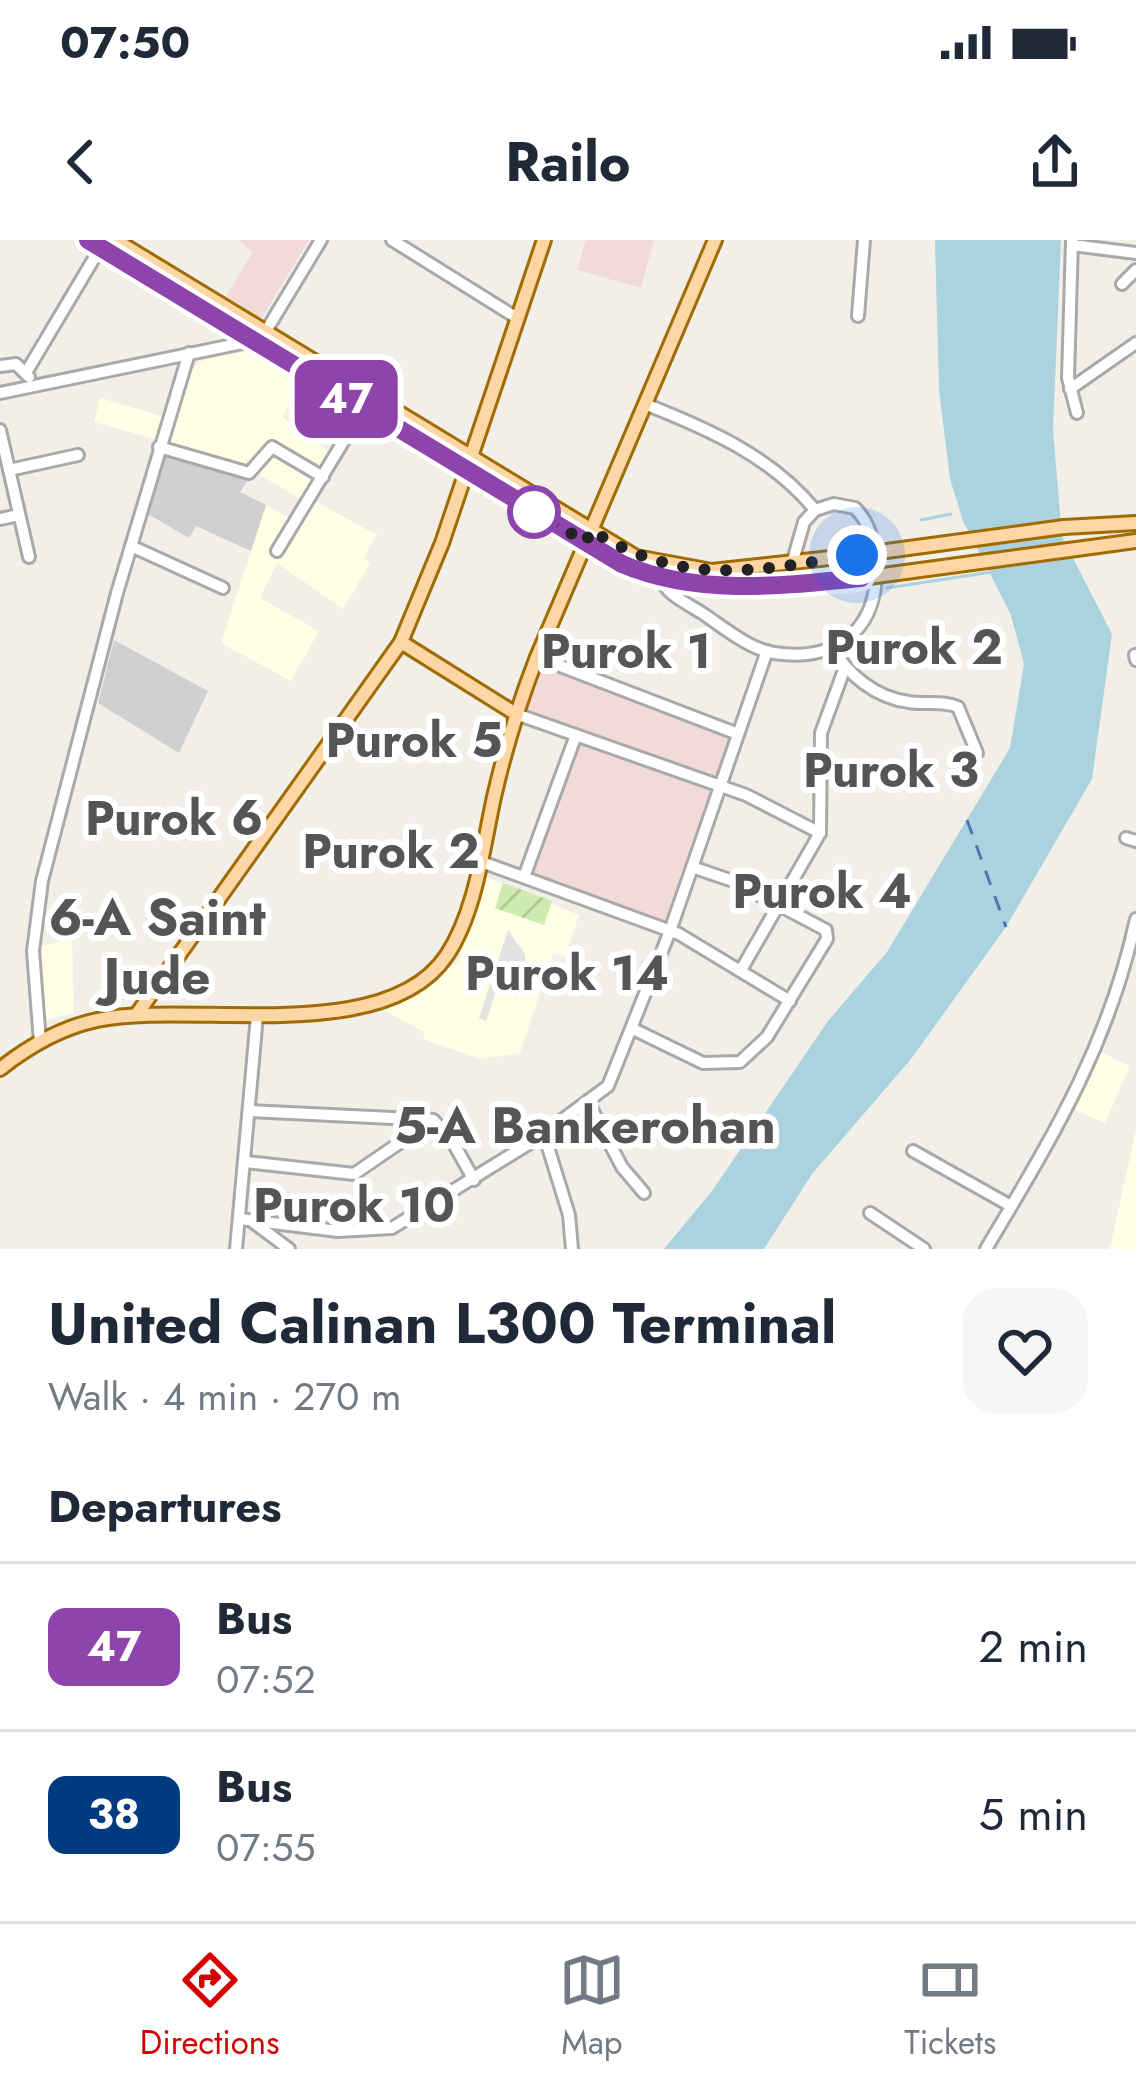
<!DOCTYPE html>
<html lang="en">
<head>
<meta charset="utf-8">
<style>
  :root { --surface:#fff; --page:#f6f6f7; --text:#1f2937; --muted:#747a83; --line:#e0e1e3; --accent:#d40000 }
  body { margin:0; font-family:Jost,sans-serif; background:var(--page); color:var(--text); height:100vh; display:flex; flex-direction:column; font-size:45px; white-space:nowrap }
  * { box-sizing:border-box; margin:0 }
  p { font-size:39px; color:var(--muted) }
  .icon { flex:none; width:66px; height:66px; fill:none; stroke:currentColor; stroke-width:2; stroke-linecap:round; stroke-linejoin:round }
  .map { position:relative; height:1009px; overflow:hidden }
  .sheet { display:flex; flex-direction:column; background:var(--surface); flex:1 }
  .sheet>* { flex:none }
  .badge { padding:0 24px; border-radius:18px; font-size:42px; line-height:78px }
  .you { position:absolute; width:60px; height:60px; margin:-30px; border:9px solid #fff; border-radius:50%; background:#1a73e8; box-shadow:0 0 0 18px #1a73e833 }
  .map>.badge { position:absolute; translate:-50% -50%; box-shadow:0 0 0 6px #fff }
  h2 { padding:0 48px; font-size:45px; line-height:108px }
  .round { display:grid; place-items:center; flex:none; width:126px; height:126px; border-radius:36px; background:var(--page) }
  .overview { display:flex; align-items:center; justify-content:space-between; height:204px; padding:0 48px }
  h1 { font-size:57px; font-weight:700; line-height:90px }
  ul { padding:0; list-style:none }
  li { display:flex; align-items:center; gap:36px; height:168px; padding:0 48px; border-top:3px solid var(--line) }
  li div { flex:1 }
  li b { display:block; font-size:45px }
  li em { font-style:normal }
  li .badge { min-width:132px; font-weight:700; text-align:center }
  .status { display:flex; justify-content:space-between; align-items:center; height:84px; padding:0 60px; background:var(--surface); direction:ltr }
  .status svg { height:33px; fill:currentColor }
  header { display:flex; justify-content:space-between; align-items:center; height:156px; padding:0 48px; background:var(--surface); font-size:54px; font-weight:700 }
  .tab-bar { display:flex; justify-content:space-around; align-items:center; height:168px; border-top:3px solid var(--line); background:var(--surface); font-size:33px; color:var(--muted) }
  .tab-bar a { display:grid; justify-items:center; gap:6px }
  .tab-bar .current { color:var(--accent) }
  .map>svg:first-child { display:block }
  .commercial { fill:#f2dad9 }
  .education { fill:#ffffe5 }
  .religious { fill:#d0d0d0 }
  .garden { fill:url(#garden-furrows) }
  .parking { fill:#e2e2e2 }
  .water { fill:#aad3df }
  .lines { fill:none; stroke-linecap:round; stroke-linejoin:round }
  .stream { stroke:#aad3df; stroke-width:3 }
  .ferry { stroke:#4a7aab; stroke-width:3; stroke-dasharray:15 12; stroke-linecap:butt }
  .minor-casing { stroke:#a9a9a9; stroke-width:16 }
  .major-casing { stroke:#a06b00; stroke-width:18 }
  .minor { stroke:#fff; stroke-width:10 }
  .major { stroke:#fcd6a4; stroke-width:12 }
  .major-bridge-casing { stroke:#a06b00; stroke-width:18; stroke-linecap:butt }
  .major-bridge { stroke:#fcd6a4; stroke-width:12 }
  .line-casing { stroke:#fff; stroke-width:27 }
  .line { stroke:#8e44ad; stroke-width:18 }
  .walk { stroke:#222; stroke-width:12; stroke-dasharray:0 21.6 }
  .stop-dot { fill:#fff; stroke:#8e44ad; stroke-width:6 }
  .labels { text-anchor:middle; dominant-baseline:central; stroke-width:12; stroke-linejoin:round; paint-order:stroke }
  .neighbourhood-label { font-size:48px; font-weight:bold; fill:#555; stroke:#fff }
  .quarter-label { font-size:51px; font-weight:bold; fill:#555; stroke:#fff }
</style>
</head>
<body>
<div class="status"><b>07:50</b><svg viewBox="0 0 49 12"><path d="M0 12V9h3v3zM5 12V6h3v6zM10 12V3h3v9zM15 12V0h3v12zM26 1h20v11H26zM47 4h2v5h-2z"/></svg></div>
<header><svg class="icon" aria-label="back" viewBox="0 0 24 24"><path d="M15 5l-7 7 7 7"/></svg>Railo<svg class="icon" aria-label="share" viewBox="0 0 24 24"><path d="M12 15V3M7 8l5-5 5 5M5 13v7h14v-7"/></svg></header>
<div class="map">
<svg width="1136" height="1009" viewBox="0 0 1136 1009">
  <defs>
    <pattern id="garden-furrows" width="10" height="10" patternUnits="userSpaceOnUse" patternTransform="scale(3)"><rect width="10" height="10" fill="#cdebb0"/><path d="M-1 1l2-2M0 10L10 0M9 11l2-2" fill="none" stroke="#b0c997"/></pattern>
  </defs>
  <rect width="100%" height="100%" fill="#f2efe9"/>
  <g class="commercial">
    <path d="M238 0H309L261 79 226 56 253 12Z"/>
    <path d="M586 0H654L641 48 577 30Z"/>
    <path d="M539 424 731 496 716 540 523 471Z"/>
    <path d="M578 500 713 548 664 686 528 634Z"/>
  </g>
  <g class="education">
    <path d="M255 109 303 140 282 177 332 214 307 257 377 295 363 318 370 323 343 369 277 323 260 358 319 391 291 441 221 403 266 265 291 279 302 260 255 232 166 213 168 203 94 182 100 158 175 180 189 133 201 121Z"/>
    <path d="M486 637 579 675 565 717 553 713 520 813 480 819 423 799 425 792 379 768 415 752 458 722Z"/>
    <path d="M72 699 74 773 42 781 36 707Z"/>
    <path d="M1098 811 1130 826 1105 883 1073 869Z"/>
    <path d="M1136 889V1009H1108L1111 1004Z"/>
  </g>
  <g class="religious">
    <path d="M166 213 250 237 240 252 266 265 251 311 196 286 189 298 148 274Z"/>
    <path d="M114 400 208 451 179 513 98 463Z"/>
  </g>
  <path class="garden" d="M503 643 552 661 544 685 495 668Z"/>
  <path class="parking" d="M508 690 525 714 526 731 517 757 496 751 486 781 479 778Z"/>
  <path class="water" d="M935 0H1061L1053 189 1062 297 1112 394 1092 539 1006 687 911 819 812 934 764 1009H664L712 951 828 781 887 712 1010 508 1024 424 1011 375 963 281 950 239 939 151Z"/>
  <g class="lines">
    <g class="stream">
      <path d="M921 280 951 274"/>
      <path d="M887 348 992 332"/>
    </g>
    <path class="ferry" d="M967 580 1006 687"/>
    <defs>
      <g id="minor">
        <path d="M392 0 517 78"/>
        <path d="M1072 0 1068 138 1077 173"/>
        <path d="M1072 5 1136 13"/>
        <path d="M1122 44 1136 30"/>
        <path d="M858 76 864 0"/>
        <path d="M0 126 16 124 29 137"/>
        <path d="M27 131 105 0"/>
        <path d="M1070 149 1136 103"/>
        <path d="M0 153 252 101 266 91 321 0"/>
        <path d="M645 164C708 189 771 216 815 270"/>
        <path d="M0 190 29 317"/>
        <path d="M159 207 249 233 272 207 323 237"/>
        <path d="M9 230 78 215"/>
        <path d="M0 279 19 275"/>
        <path d="M131 306 223 348"/>
        <path d="M277 311 363 169"/>
        <path d="M792 324 804 282 815 270"/>
        <path d="M661 338C665 354 688 364 702 373 723 387 749 409 774 413 842 423 882 384 875 318 873 299 869 282 855 268L834 264 815 270"/>
        <path d="M832 406C846 434 876 458 909 462 926 465 942 460 958 467L977 513"/>
        <path d="M1135 415 1136 420"/>
        <path d="M537 417 738 494"/>
        <path d="M516 474 746 555 820 593"/>
        <path d="M1126 598 1136 601"/>
        <path d="M479 621 679 694 790 761"/>
        <path d="M524 637 576 495"/>
        <path d="M741 730 820 593 821 493 844 430"/>
        <path d="M633 789 703 823 740 822 767 797 827 699 826 690 733 641 692 627"/>
        <path d="M40 802 33 711 42 641 117 353 189 113"/>
        <path d="M588 862 622 927 644 953"/>
        <path d="M251 871 433 880 450 897 474 940"/>
        <path d="M544 894 569 975 572 1009"/>
        <path d="M913 911 1011 966"/>
        <path d="M246 922 354 934 433 880"/>
        <path d="M870 973 924 1009"/>
        <path d="M240 979 338 991 392 988 535 900 608 846 670 691 767 411"/>
        <path d="M253 982 289 1009"/>
        <path d="M236 1009 257 776"/>
        <path d="M986 1009C1051 899 1108 808 1136 679"/>
      </g>
      <g id="major">
        <path d="M88 0 622 324C697 356 782 346 861 338"/>
        <path d="M115 0 636 317 712 331 857 315"/>
        <path d="M1064 287 1136 283"/>
        <path d="M1069 310 1136 301"/>
        <path d="M401 402 516 474"/>
        <path d="M137 774 401 402 442 303 544 0"/>
        <path d="M0 829C29 806 60 788 97 780 190 760 386 808 447 715 476 671 483 607 494 557 505 509 519 463 537 417L715 0"/>
      </g>
    </defs>
    <use href="#minor" class="minor-casing"/>
    <use href="#major" class="major-casing"/>
    <use href="#minor" class="minor"/>
    <use href="#major" class="major"/>
    <defs>
      <g id="major-bridge">
        <path d="M857 315 1064 287"/>
        <path d="M861 338 1069 310"/>
      </g>
    </defs>
    <use href="#major-bridge" class="major-bridge-casing"/>
    <use href="#major-bridge" class="major-bridge"/>
  </g>
  <g class="lines">
    <defs>
      <path id="line" d="M88 0 622 324C697 356 782 346 861 338"/>
    </defs>
    <use href="#line" class="line-casing"/>
    <use href="#line" class="line"/>
    <path class="walk" d="M534 272 586 302 591 290C683 348 754 331 857 315"/>
  </g>
  <circle class="stop-dot" cx="534" cy="272" r="24"/>
  <g class="labels">
    <g class="neighbourhood-label">
      <text x="914" y="407">Purok 2</text>
      <text x="626" y="411">Purok 1</text>
      <text x="414" y="500">Purok 5</text>
      <text x="891" y="530">Purok 3</text>
      <text x="174" y="578">Purok 6</text>
      <text x="391" y="611">Purok 2</text>
      <text x="822" y="651">Purok 4</text>
      <text x="567" y="733">Purok 14</text>
      <text x="354" y="965">Purok 10</text>
    </g>
    <g class="quarter-label">
      <text x="157" y="677">6-A Saint<tspan x="157" dy="59">Jude</tspan></text>
      <text x="585" y="885">5-A Bankerohan</text>
    </g>
  </g>
</svg>
<div class="you" style="left:857px;top:315px"></div>
<b class="badge" style="left:346px;top:159px;background:#8e44ad;color:#fff">47</b>
</div>
<section class="sheet">
<div class="overview"><div><h1>United Calinan L300 Terminal</h1><p>Walk · 4 min · 270 m</p></div><a class="round"><svg class="icon" aria-label="heart" viewBox="0 0 24 24"><path d="M12 20l-8-8c-3-5 5-10 8-4 3-6 11-1 8 4z"/></svg></a></div>
<h2>Departures</h2>
<ul>
<li><span class="badge" style="background:#8e44ad;color:#fff">47</span><div><b>Bus</b><p>07:52</p></div><em>2 min</em></li>
<li><span class="badge" style="background:#003b80;color:#fff">38</span><div><b>Bus</b><p>07:55</p></div><em>5 min</em></li>
</ul>
</section>
<nav class="tab-bar">
<a class="current"><svg class="icon" aria-label="directions" viewBox="0 0 24 24"><path d="M12 3l9 9-9 9-9-9zM9 14v-3h6M13 9l2 2-2 2"/></svg>Directions</a>
<a><svg class="icon" aria-label="map" viewBox="0 0 24 24"><path d="M3 6l6-2 6 2 6-2v14l-6 2-6-2-6 2zM9 4v14M15 6v14"/></svg>Map</a>
<a><svg class="icon" aria-label="tickets" viewBox="0 0 24 24"><path d="M3 7h18v10H3zM15 7v10"/></svg>Tickets</a>
</nav>
</body>
</html>
